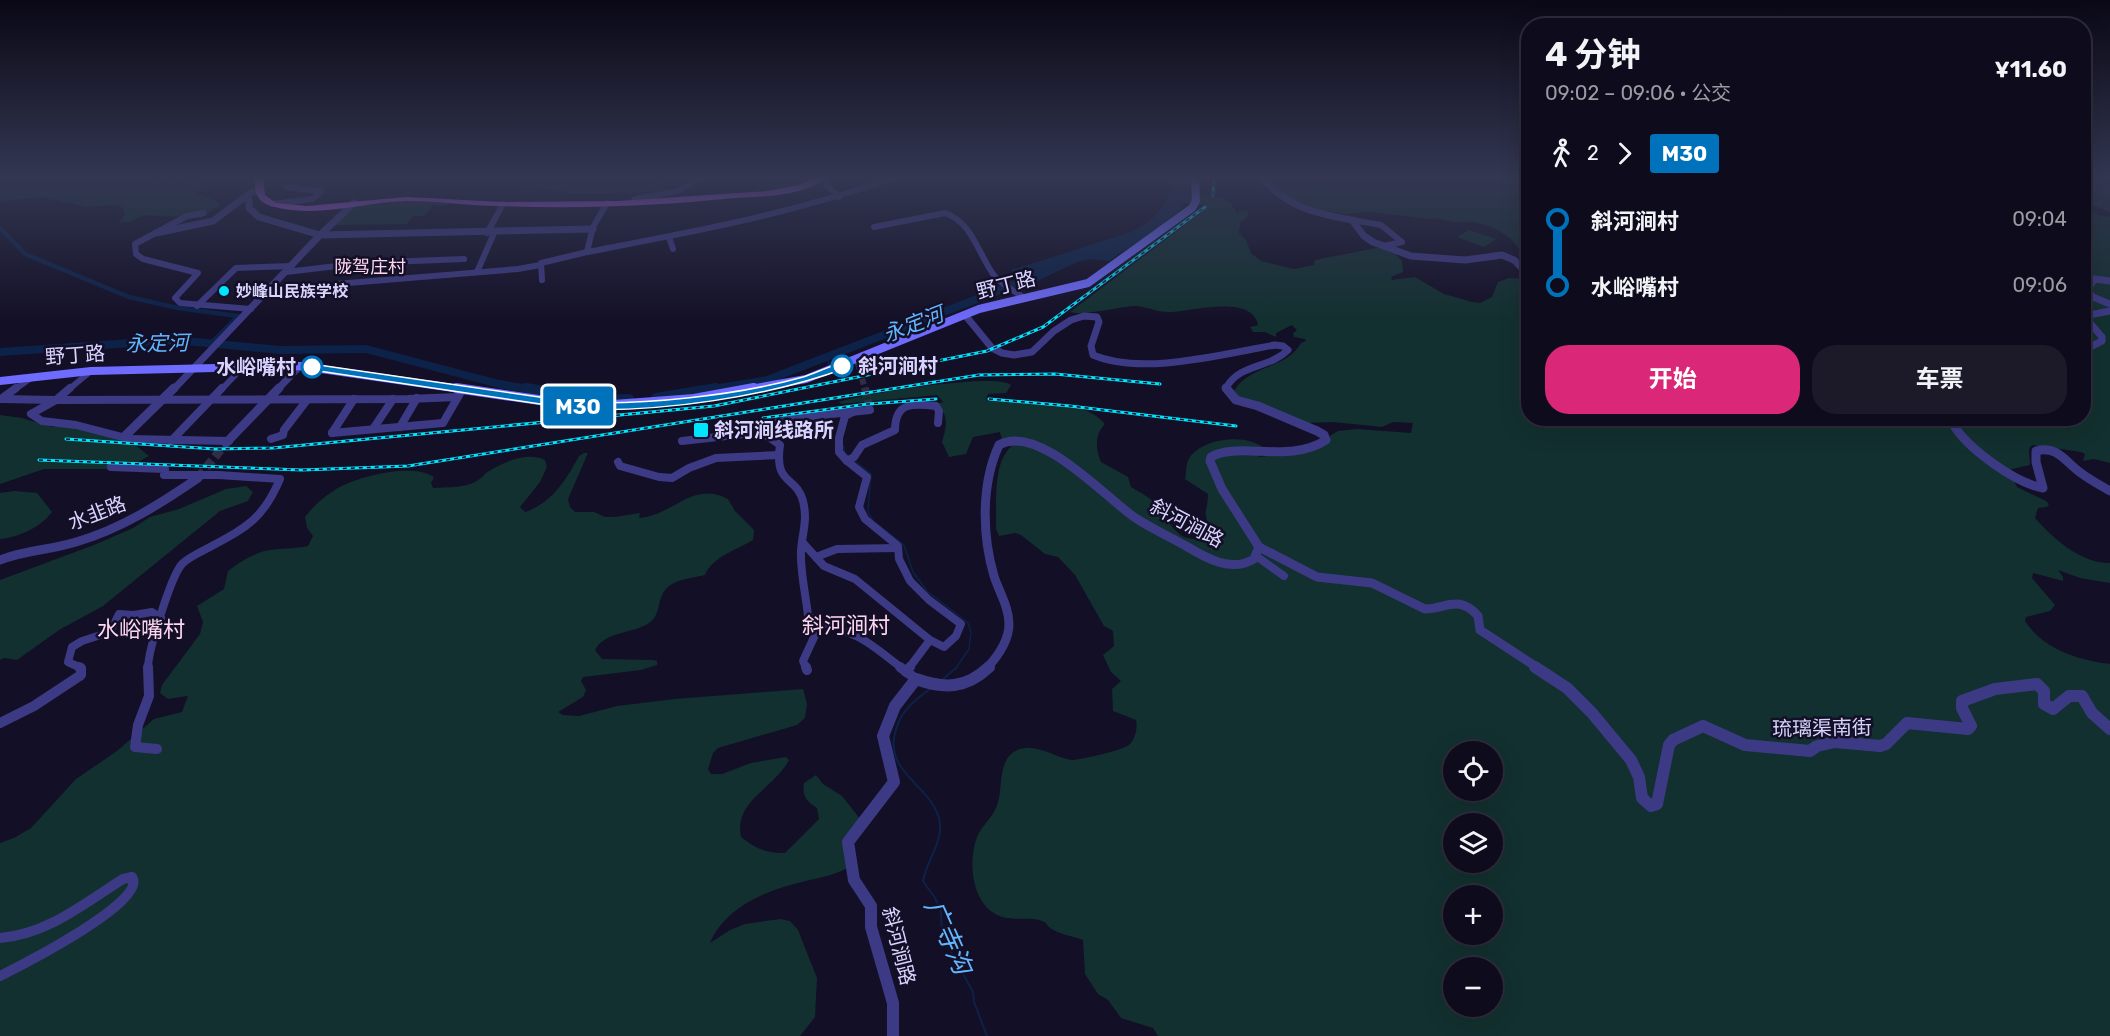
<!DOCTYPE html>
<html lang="zh">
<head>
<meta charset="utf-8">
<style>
  :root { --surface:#0e0b1c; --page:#1c1929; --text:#f1f3f6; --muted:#9b9ba3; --line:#2e2b3b; --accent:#db2777 }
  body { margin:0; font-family:Rubik,"Noto Sans SC",sans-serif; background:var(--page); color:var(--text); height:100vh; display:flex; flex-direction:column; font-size:22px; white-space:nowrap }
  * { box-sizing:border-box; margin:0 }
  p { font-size:20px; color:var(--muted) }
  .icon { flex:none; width:33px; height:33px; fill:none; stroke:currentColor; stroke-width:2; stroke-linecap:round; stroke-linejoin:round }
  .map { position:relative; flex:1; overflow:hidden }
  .side { position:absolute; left:1521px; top:18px; width:570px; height:408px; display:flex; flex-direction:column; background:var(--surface); border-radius:24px; box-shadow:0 6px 24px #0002,0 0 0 2px var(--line) }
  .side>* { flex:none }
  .badge { padding:0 12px; border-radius:4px; font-size:21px; line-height:39px }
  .fabs { position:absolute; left:1443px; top:741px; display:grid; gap:12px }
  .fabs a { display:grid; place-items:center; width:60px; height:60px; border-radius:50%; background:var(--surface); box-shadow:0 6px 24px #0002,0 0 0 2px var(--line); font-size:30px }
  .map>.badge { position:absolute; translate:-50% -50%; box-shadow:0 0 0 3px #fff }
  .legs { display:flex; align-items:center; gap:9px; height:66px; padding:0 24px; font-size:20px }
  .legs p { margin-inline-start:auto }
  .summary { display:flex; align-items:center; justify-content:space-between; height:102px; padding:0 24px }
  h1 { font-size:33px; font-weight:700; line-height:45px }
  .primary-button { display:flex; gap:12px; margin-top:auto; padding:12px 24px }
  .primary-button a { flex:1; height:69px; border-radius:24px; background:var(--accent); color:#fff; font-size:24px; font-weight:700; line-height:69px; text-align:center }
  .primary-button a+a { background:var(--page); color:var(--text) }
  ul { padding:0 24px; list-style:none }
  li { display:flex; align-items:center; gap:21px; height:66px; font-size:22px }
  li i { display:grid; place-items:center; width:9px; height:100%; margin:0 8px; background:currentColor }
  li i::after { content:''; width:15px; height:15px; margin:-8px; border:4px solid; border-radius:50%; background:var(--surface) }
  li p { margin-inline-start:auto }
  li:first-child i { background:linear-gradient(#0000 50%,currentColor 0) }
  li:last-child i { background:linear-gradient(currentColor 50%,#0000 0) }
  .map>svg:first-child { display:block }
  .green { fill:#12302f; fill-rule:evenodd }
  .water { fill:#0c2248 }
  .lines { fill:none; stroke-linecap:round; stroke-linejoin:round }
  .stream-far1 { stroke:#0c2248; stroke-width:1.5 }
  .stream { stroke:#0c2248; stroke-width:2 }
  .canal { stroke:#0c2248; stroke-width:4.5 }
  .river-far1 { stroke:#0c2248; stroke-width:8 }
  .river { stroke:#0c2248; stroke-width:10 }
  .minor-tunnel-far1 { stroke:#312d47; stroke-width:6; stroke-dasharray:6 3; stroke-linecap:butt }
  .minor-tunnel { stroke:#312d47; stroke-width:8; stroke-dasharray:8 4; stroke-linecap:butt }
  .tertiary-tunnel { stroke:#312d47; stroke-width:9; stroke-dasharray:9 4.5; stroke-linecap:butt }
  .minor-far2 { stroke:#3d3a85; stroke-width:6 }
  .minor-far1 { stroke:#3d3a85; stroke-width:8 }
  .minor { stroke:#3d3a85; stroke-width:10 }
  .tertiary-far2 { stroke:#3d3a85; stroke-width:7 }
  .tertiary-far1 { stroke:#3d3a85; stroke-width:9 }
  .tertiary { stroke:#3d3a85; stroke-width:12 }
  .secondary-far1 { stroke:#6f6bff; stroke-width:8 }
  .secondary { stroke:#6f6bff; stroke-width:10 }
  .primary { fill:#c25bff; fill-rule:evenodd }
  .rail-casing { stroke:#00e5ff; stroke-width:3 }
  .rail { stroke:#130f26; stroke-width:1.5; stroke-dasharray:4; stroke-linecap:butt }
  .line-1 { fill:#0072bc; stroke:#fff; stroke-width:1.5 }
  .poi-dot { fill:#00e5ff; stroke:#130f26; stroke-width:2 }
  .stop-1-dot { fill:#fff; stroke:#0072bc; stroke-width:3 }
  .labels { text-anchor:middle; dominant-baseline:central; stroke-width:5; stroke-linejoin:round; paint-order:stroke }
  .far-poi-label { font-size:16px; font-weight:bold; fill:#d9d4ff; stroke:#130f26; text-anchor:start }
  .far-quarter-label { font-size:18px; fill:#ffd6f0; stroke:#130f26 }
  .street-label { font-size:20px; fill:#d9d4ff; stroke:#130f26 }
  .stop-label { font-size:20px; font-weight:bold; fill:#d9d4ff; stroke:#130f26; text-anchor:start }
  .poi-label { font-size:20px; font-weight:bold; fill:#d9d4ff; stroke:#130f26; text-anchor:start }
  .water-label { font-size:21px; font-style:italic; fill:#62b6ff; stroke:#130f26 }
  .quarter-label { font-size:22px; fill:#ffd6f0; stroke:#130f26 }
  .near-water-label { font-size:26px; font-style:italic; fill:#62b6ff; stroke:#130f26 }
</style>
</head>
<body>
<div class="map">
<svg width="2110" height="1036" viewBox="0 0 2110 1036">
  <rect width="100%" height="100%" fill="#130f26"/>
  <g class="green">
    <path d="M0 178H150L164 182 178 179 203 181 205 182 199 189 197 194 216 201 220 205 201 218 143 215 130 222H120L125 214 123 208 118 205 87 207 42 197 0 201Z"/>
    <path d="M482 178H646L668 182 663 191 579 194Z"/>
    <path d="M1274 178H1300L1295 182 1302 189C1310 180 1320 184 1330 183 1337 183 1344 180 1350 178H1528V271L1519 259 1523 256C1516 238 1492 224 1473 222 1465 222 1457 223 1449 221 1441 220 1439 217 1430 219L1369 212 1344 214 1330 211 1314 212 1275 189Z"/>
    <path d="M2084 178H2110V212L2084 201Z"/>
    <path d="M1189 195C1201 195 1219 195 1230 202 1233 205 1235 212 1238 215L1240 210 1249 211 1247 217 1240 223 1239 233 1246 240 1251 253 1261 261 1294 269 1314 265 1315 260 1381 247 1394 252 1402 261 1403 272 1391 277 1392 280 1415 277 1444 294 1472 302 1480 303 1492 297 1498 282 1509 278 1528 279V418H2084V206L2098 215 2110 217V463L2094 459 2083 461 2085 454 2081 452 2032 445 2029 449 2030 465 2008 470 2017 487 2046 501 2049 504 2047 507 2038 508 2035 518C2054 539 2080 563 2110 563V583L2080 578 2058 570 2063 577V581L2033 573 2032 578 2055 605 2050 611 2026 617 2025 621C2043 649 2078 660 2110 664V1036H1158L1153 1028 1121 1018 1108 1000 1098 994 1085 974 1083 940C1072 936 1058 934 1049 927 1046 924 1046 922 1042 921 1029 916 1011 922 997 915 971 902 968 861 977 837 981 827 990 820 995 810 1004 794 997 767 1011 754 1030 738 1052 757 1072 760 1080 760 1123 750 1129 745 1135 740 1138 727 1136 720L1113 711 1112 689 1121 681 1111 672 1103 655 1114 646 1113 631 1104 626 1075 575 1058 557 1045 554 1021 535 1015 533 999 536 996 529C997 504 992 462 1012 446L1002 440 1000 432 973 437 966 454 949 457 942 442C946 428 950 415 936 404L943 402 937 395 841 404 839 402C861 394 998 372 1011 385L1006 393 988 394 986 399 988 401 1014 402 1015 400C1043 403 1086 401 1105 424 1095 434 1095 448 1101 462L1128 477 1131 487C1139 492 1148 496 1155 503 1171 521 1178 549 1207 535 1211 524 1204 518 1206 510 1207 504 1208 500 1208 494L1185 479C1187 471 1185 464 1190 457 1203 438 1247 433 1264 448L1260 450 1259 457 1311 451 1324 445 1331 435 1338 431 1357 429 1411 433 1413 423 1393 422 1382 427 1333 422 1305 423 1242 401 1234 391C1249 365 1287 369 1301 343L1306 341 1305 339 1294 337 1293 333 1297 330 1292 325 1276 333V337L1265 332H1253L1250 327 1258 325C1252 294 1193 311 1171 312 1158 313 1147 306 1134 306 1118 307 1084 316 1070 312L1202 212 1207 205 1185 203ZM1454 752H1492V790H1454ZM1454 824H1492V862H1454ZM1454 896H1492V934H1454ZM1454 968H1492V1006H1454Z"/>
    <path d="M415 201 449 203 447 206 433 205 424 216H413L407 224 333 225 356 206Z"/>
    <path d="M1469 230 1496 239 1484 247 1457 237Z"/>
    <path d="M0 415 22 418 52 427 70 426 130 441 149 456 136 463 111 469H44L0 484Z"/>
    <path d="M584 453H588L568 499 570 507 575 512H594L605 517H615L640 513 639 518C673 516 692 480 728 499L735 511 754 530 753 540C737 550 713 556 705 575 693 578 678 579 669 586 656 596 662 615 649 623 633 634 605 631 595 650L602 659 653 660 657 661V665L641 670 583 677 581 681 586 690 583 697 558 712 563 715 579 716 617 706 675 699 803 689 807 704 805 718 797 725 718 748 713 753 708 769 711 774H722L751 763 786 757 789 760C773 790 734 800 741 837 756 849 766 853 785 853L819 819 817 808C806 801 802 796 804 783L816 775 823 784 842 796 861 820 847 868C833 876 817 878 802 882 767 890 725 907 710 943L730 930 745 924 780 919 790 921 798 930 817 978 815 1017 800 1036H0V843L14 838 31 828 76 779 117 751 154 719 182 712 188 696 168 699 160 693 162 685 200 634 203 622 197 606 224 589 228 571C240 562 255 552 270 550 283 548 295 549 308 546L313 536 307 528 305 517C314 505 330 491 344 485 365 475 414 463 434 477L431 483 433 488C446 487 464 488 475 482 479 480 483 476 486 473 501 463 527 451 545 460L547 467 540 482 520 507 525 512C552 503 566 480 579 456Z"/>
    <path d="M246 486 253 492 248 501 220 511 103 606 59 630 17 660 4 658 0 660V580L94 545 133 528 150 517 179 509 226 489Z"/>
    <path d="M15 491 37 493 52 512C40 528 19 537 0 539V493Z"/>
  </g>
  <path class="water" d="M1170 178H1188L1189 195 1185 202 1177 213 1146 239 1118 254 1110 261 1091 259 1077 262 1031 284C1021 283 1015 279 1011 270 1037 262 1064 254 1090 245 1121 234 1144 234 1164 204 1169 195 1172 188 1170 178Z"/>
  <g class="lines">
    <g class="stream-far1">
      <path d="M827 357 829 365"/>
      <path d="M843 445 845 453 849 456"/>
      <path d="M855 461 871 474 868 512 873 521"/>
      <path d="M877 524 904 545 913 572 927 591 968 623 971 632 969 649 956 668"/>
    </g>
    <g class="stream">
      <path d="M942 680 957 667"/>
      <path d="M931 688C912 702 898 713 894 738 889 777 936 788 940 824 942 842 926 863 923 881L935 898 941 912 942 935 973 992 974 1002 987 1036"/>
    </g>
    <path class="canal" d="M0 228 25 254 129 297 178 308 238 316 211 343"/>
    <g class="river-far1">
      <path d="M0 352 175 340 280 350 366 349 499 384 535 390"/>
      <path d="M707 390 767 380 1034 277"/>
    </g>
    <g class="river">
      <path d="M526 388 598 400 629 399"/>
      <path d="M656 398 716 388"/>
    </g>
    <path class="minor-tunnel-far1" d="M860 370 865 390"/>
    <path class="minor-tunnel" d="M865 388 870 410"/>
    <path class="tertiary-tunnel" d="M198 478 226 443"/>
    <g class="minor-far2">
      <path d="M821 179 839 197"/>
      <path d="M633 202 635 199 678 191 701 178"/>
      <path d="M607 203 593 227 587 252C692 232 791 214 893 178"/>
      <path d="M272 204 313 199 321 191 286 187"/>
      <path d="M204 213 187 216 135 244 136 254 143 259 198 273 175 298 180 303 251 309"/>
      <path d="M1352 220 1381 225 1402 242 1384 246"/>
      <path d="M874 227 945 213C972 222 978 253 993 274 1000 284 1013 290 1023 297"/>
      <path d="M487 233 503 204"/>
      <path d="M669 237 673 249"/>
      <path d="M286 272 362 263 464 259"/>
      <path d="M477 272 494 233"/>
      <path d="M542 280 541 263 587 252"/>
      <path d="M336 284 518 269 540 265"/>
      <path d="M197 306 236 268 292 266"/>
      <path d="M857 360 860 370"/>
      <path d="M14 390 31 378"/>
      <path d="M68 390 91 371"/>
      <path d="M221 390 243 367"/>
    </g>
    <g class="minor-far1">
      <path d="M16 388 1 399 55 400"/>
      <path d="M70 388 56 400 408 399 458 397 463 388"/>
      <path d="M56 400 31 414 42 421 76 425 130 439 229 441"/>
      <path d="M870 410 812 416 763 425 760 431 780 445C774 486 796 475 803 501 808 521 802 533 801 551 800 572 806 595 808 616 823 627 843 629 860 638 875 646 888 658 902 668"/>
      <path d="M400 427 417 398"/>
      <path d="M373 429 393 399"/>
      <path d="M332 433 443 423 458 397"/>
      <path d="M332 433 354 399"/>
      <path d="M271 439 283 435 284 430 307 400"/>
      <path d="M171 441 222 388"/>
      <path d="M682 441 762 432"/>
      <path d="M847 461 839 452V438L845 416 853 412"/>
      <path d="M618 462 620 466 659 477 672 478 689 468 716 458 779 455"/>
      <path d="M111 467 165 469 164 475H219L280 479C263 519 247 527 210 547 201 552 189 557 182 564 171 576 148 651 148 668"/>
      <path d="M803 543 824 566 855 579 930 640 944 647 956 636 961 624 929 600 910 581 899 559 898 546 865 519 859 507 867 477 847 461 854 457 862 445 895 430C895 402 913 403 936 406L939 411 938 423"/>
      <path d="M1256 556 1284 576"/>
      <path d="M816 557 837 549 898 548"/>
      <path d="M81 668 68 662 72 647 82 641 110 632 119 614 134 615 152 612 161 618"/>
      <path d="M806 668 803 661 815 635 809 618"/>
      <path d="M909 668 930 640"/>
    </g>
    <g class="minor">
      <path d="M148 667 149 696 138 725 135 747 157 749"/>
      <path d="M806 667 807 670"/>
      <path d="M900 667 916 679"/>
      <path d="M906 672 910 667"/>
      <path d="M0 723 34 706 81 675V668L79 667"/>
      <path d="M0 938C48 934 83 904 123 879L132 877C149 901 20 966 0 976"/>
    </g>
    <g class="tertiary-far2">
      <path d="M1262 178C1290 208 1313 213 1352 220L1364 236 1373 242 1411 256 1465 260 1502 255 1514 260 1528 274"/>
      <path d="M246 197 249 199V208L259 217 320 235 593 229"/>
      <path d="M156 233 213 221 250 193 258 190"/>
      <path d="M2110 281 2095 279 2086 290 2093 297 2110 304"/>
      <path d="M965 315 992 348 1002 353 1014 355 1032 352 1054 331 1071 320 1084 316 1097 317 1099 322 1091 346 1093 355C1142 376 1223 354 1275 345L1283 346 1288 350C1269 369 1240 363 1226 388L1228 390"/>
      <path d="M2084 350 2102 341V337L2084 316 2110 311"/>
      <path d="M173 390 320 235 354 203"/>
      <path d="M277 390 300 366"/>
    </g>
    <g class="tertiary-far1">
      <path d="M1957 418 1953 424C1967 448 2015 483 2043 488L2036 462V451C2058 445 2065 462 2081 473 2090 480 2100 485 2110 491"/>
      <path d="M125 436 174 388"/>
      <path d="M226 443 279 388"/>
      <path d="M1259 547 1317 577 1372 583 1425 609C1445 609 1459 594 1478 616L1480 630 1538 668"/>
      <path d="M0 560C25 550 51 550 76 542 121 529 160 504 198 478"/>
      <path d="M987 668C998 656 1009 641 1009 624 1009 607 999 592 994 576 982 535 981 484 999 445 1038 423 1104 496 1134 517 1150 528 1169 536 1186 546 1206 558 1231 573 1254 559L1259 547 1222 489 1210 461 1211 457C1237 441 1290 464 1326 440L1324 435 1317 431 1258 406 1236 400 1226 388"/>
    </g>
    <g class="tertiary">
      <path d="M1535 667 1567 688 1592 713 1631 760 1639 777 1642 798 1651 806 1657 804 1669 745 1673 740 1703 726 1745 745 1810 751 1817 746 1835 742 1880 746 1886 744 1907 723 1968 729 1971 726 1962 708V701L1995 689 2037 684 2044 691V704L2053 709 2069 696H2082L2092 713 2110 729"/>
      <path d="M893 1036V1003L871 927V906L854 880 848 842 894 782 883 736 895 706 916 679C944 689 966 689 989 667"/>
    </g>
    <g class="secondary-far1">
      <path d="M0 381 91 371 300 366 467 390"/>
      <path d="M745 390 806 379 979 309 1088 283 1192 208 1196 201 1195 178"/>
    </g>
    <path class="secondary" d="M456 388 587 407 694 399 754 388"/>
    <path class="primary" d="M255 178H263L265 195 276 203 307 206 406 197 502 202 618 201 768 191 798 185 815 178H826C802 197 763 196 734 198 657 206 580 209 502 206 470 206 439 201 407 201 363 202 315 219 271 206 257 202 254 192 255 178Z"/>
    <defs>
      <g id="rail">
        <path d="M1213 195 1214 178"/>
        <path d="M989 399 1070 406 1236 426"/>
        <path d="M763 418 868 404 936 399"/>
        <path d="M66 439 215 449 273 448 714 406 987 351 1043 327 1205 207"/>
        <path d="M39 460 302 470 408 466 979 375 1055 374 1160 384"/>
      </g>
    </defs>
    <use href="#rail" class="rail-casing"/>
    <use href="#rail" class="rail"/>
  </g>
  <linearGradient id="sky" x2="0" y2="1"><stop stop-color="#0a0815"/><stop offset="0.55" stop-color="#333752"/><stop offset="1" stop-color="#333752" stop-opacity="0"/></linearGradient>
  <rect width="2110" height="323" fill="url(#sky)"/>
  <path class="line-1" d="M842 363 847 366 846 368C768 397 658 413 574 409L312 370 307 367 312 364 574 402C641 406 739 395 803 377 816 373 829 366 842 363Z"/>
  <g class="poi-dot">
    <circle cx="224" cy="291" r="6"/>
    <rect x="693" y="422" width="16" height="16" rx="3"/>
  </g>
  <g class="stop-1-dot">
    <circle cx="842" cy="366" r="10"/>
    <circle cx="312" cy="367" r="10"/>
  </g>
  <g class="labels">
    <g class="far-poi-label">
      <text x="236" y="291">妙峰山民族学校</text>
    </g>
    <g class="far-quarter-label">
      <text x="370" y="267">陇驾庄村</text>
    </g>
    <g class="street-label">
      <text transform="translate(1006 285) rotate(-14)">野丁路</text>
      <text transform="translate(75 355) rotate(-4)">野丁路</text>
      <text transform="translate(97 513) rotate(-21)">水韭路</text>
      <text transform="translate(1187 523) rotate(28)">斜河涧路</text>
      <text transform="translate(1822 728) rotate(-1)">琉璃渠南街</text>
      <text transform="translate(899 946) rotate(76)">斜河涧路</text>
    </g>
    <g class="stop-label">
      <text x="858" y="366">斜河涧村</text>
      <text x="296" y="367" text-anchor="end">水峪嘴村</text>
    </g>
    <g class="poi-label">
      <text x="714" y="430">斜河涧线路所</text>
    </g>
    <g class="water-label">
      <text transform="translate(913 324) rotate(-21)">永定河</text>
      <text transform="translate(157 343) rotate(-1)">永定河</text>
    </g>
    <g class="quarter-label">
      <text x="846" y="625">斜河涧村</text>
      <text x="141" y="629">水峪嘴村</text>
    </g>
    <g class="near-water-label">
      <text transform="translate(948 937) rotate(66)">广寺沟</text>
    </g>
  </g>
</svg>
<div class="fabs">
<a><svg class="icon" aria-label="locate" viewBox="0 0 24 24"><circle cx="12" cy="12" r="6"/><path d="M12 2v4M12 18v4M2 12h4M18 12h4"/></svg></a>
<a><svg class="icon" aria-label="layers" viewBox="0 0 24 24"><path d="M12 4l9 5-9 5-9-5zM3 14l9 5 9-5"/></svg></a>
<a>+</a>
<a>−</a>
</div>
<b class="badge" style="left:578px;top:406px;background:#0072bc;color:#fff">M30</b>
<section class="side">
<div class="summary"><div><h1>4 分钟</h1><p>09:02 – 09:06 · 公交</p></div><b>¥11.60</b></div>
<div class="legs"><svg class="icon" aria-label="walk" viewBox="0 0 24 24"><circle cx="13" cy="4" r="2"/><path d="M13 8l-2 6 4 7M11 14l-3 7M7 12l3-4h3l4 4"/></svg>2<svg class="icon" aria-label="forward" viewBox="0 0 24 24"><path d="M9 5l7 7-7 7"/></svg><b class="badge" style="background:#0072bc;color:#fff">M30</b></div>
<ul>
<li><i style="color:#0072bc"></i><b>斜河涧村</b><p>09:04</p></li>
<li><i style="color:#0072bc"></i><b>水峪嘴村</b><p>09:06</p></li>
</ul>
<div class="primary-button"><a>开始</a><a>车票</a></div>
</section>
</div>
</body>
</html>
